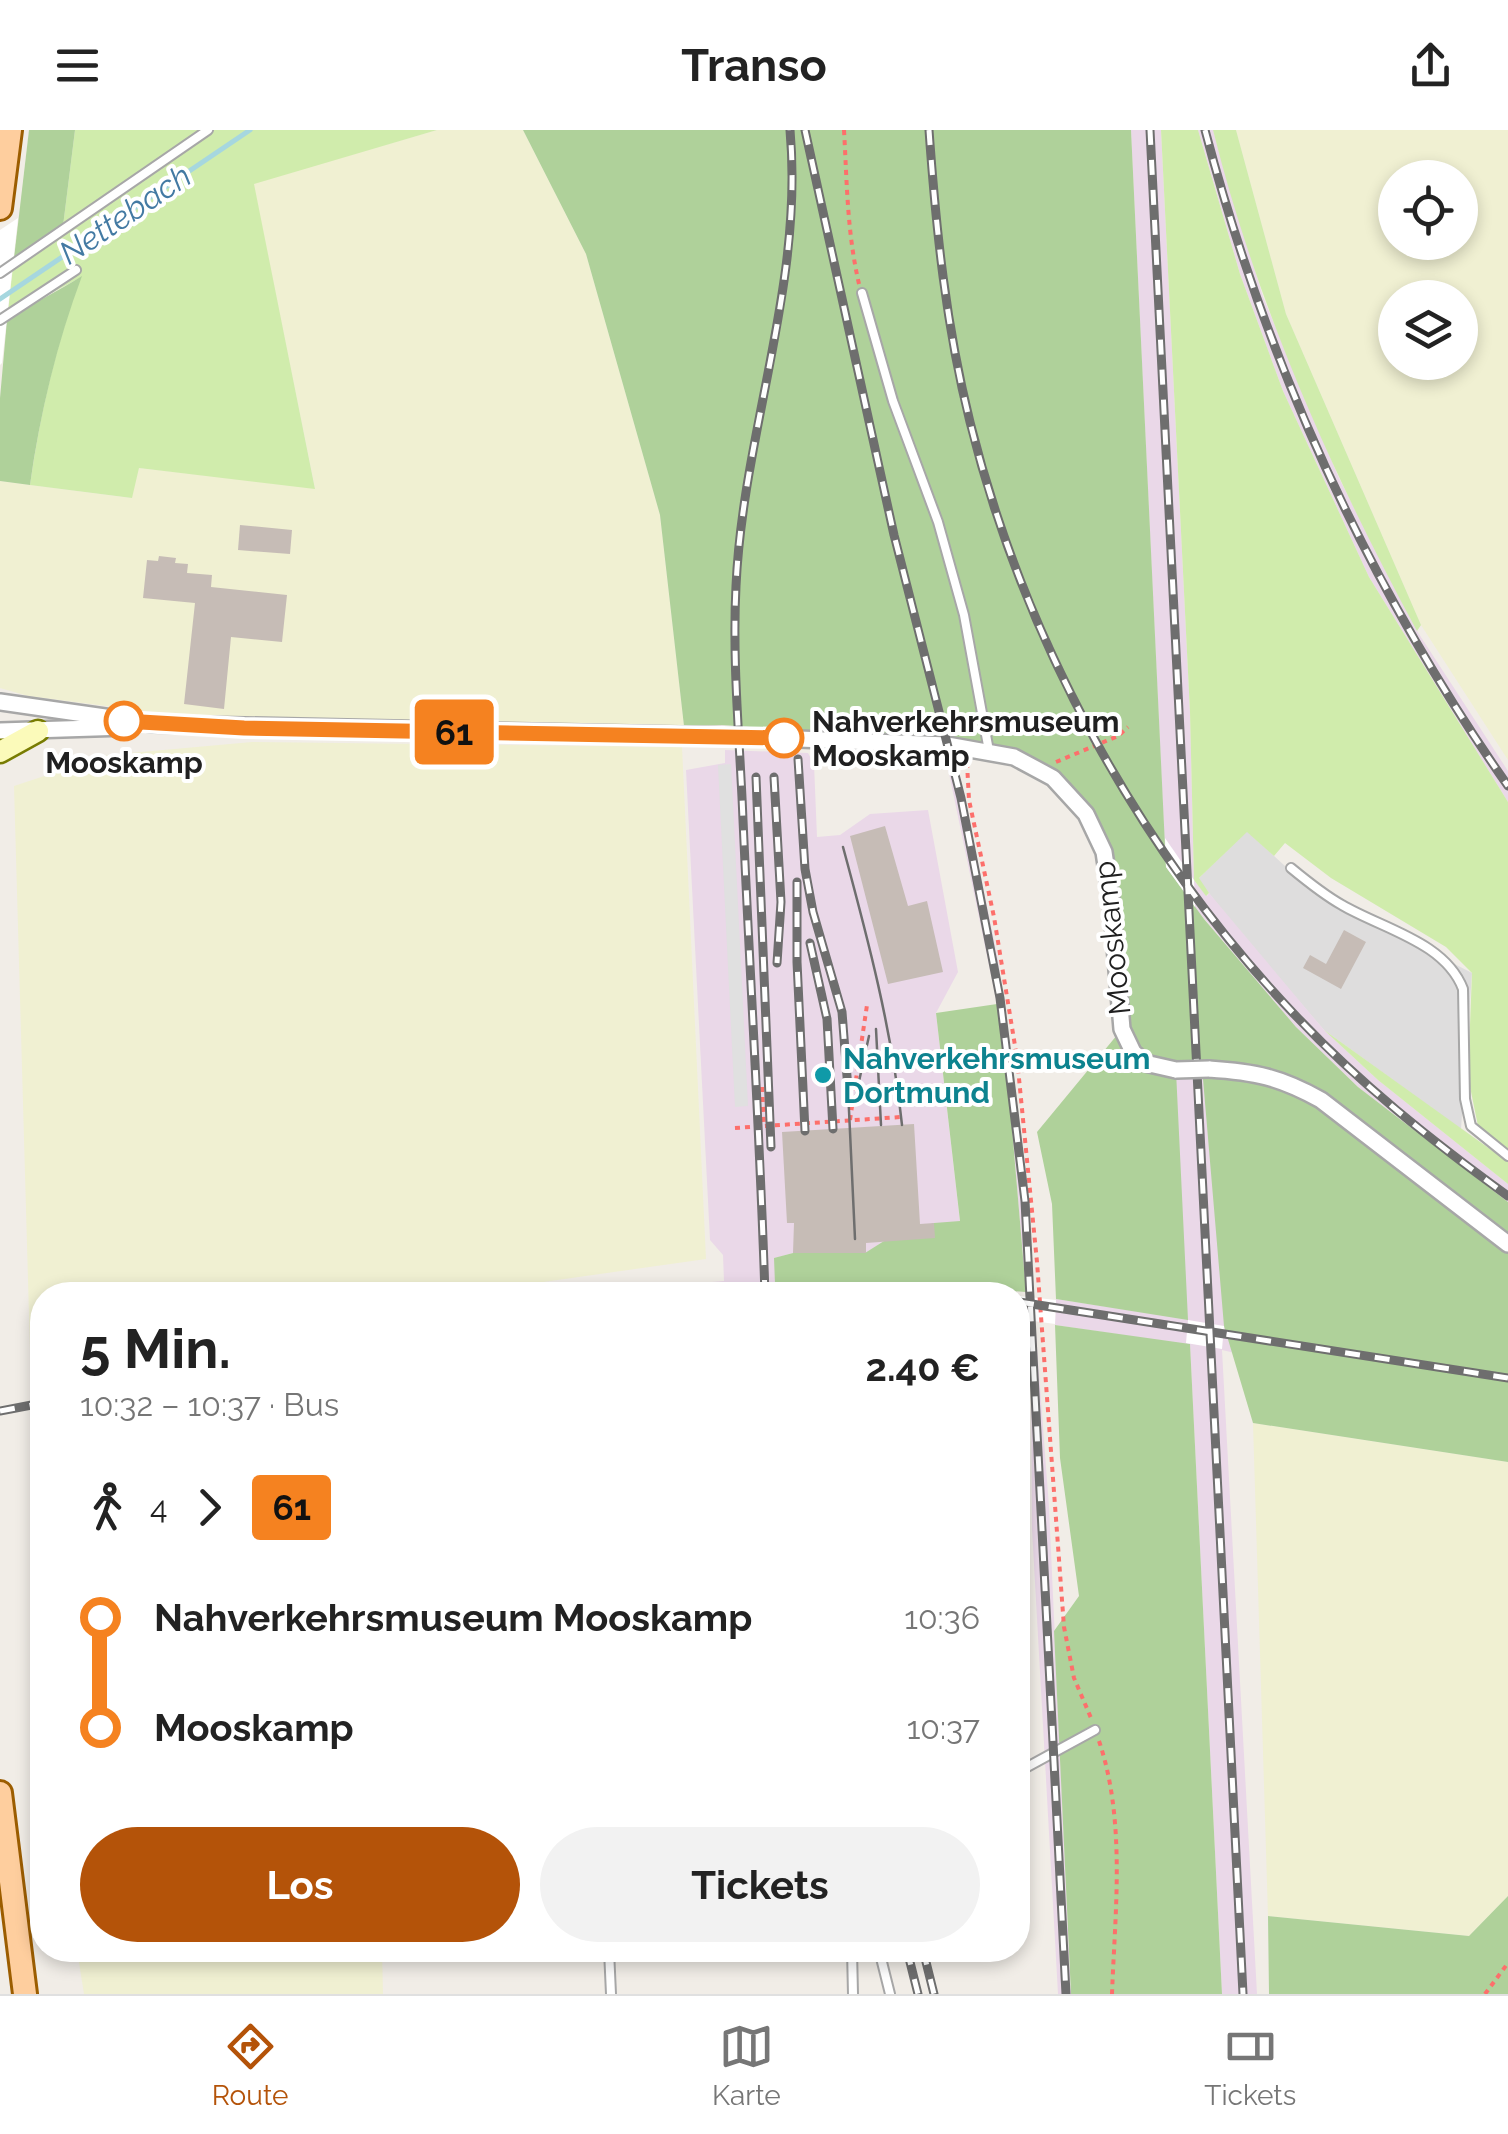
<!DOCTYPE html>
<html lang="de">
<head>
<meta charset="utf-8">
<style>
  :root { --surface:#fff; --page:#f2f2f2; --text:#222; --muted:#767676; --line:#e0e0e0; --accent:#b45309 }
  body { margin:0; font-family:Raleway,sans-serif; background:var(--page); color:var(--text); height:100vh; display:flex; flex-direction:column; font-size:38px; white-space:nowrap }
  * { box-sizing:border-box; margin:0 }
  p { font-size:32px; color:var(--muted) }
  .icon { flex:none; width:55px; height:55px; fill:none; stroke:currentColor; stroke-width:2; stroke-linecap:round; stroke-linejoin:round }
  .map { position:relative; flex:1; overflow:hidden }
  .drawer { position:absolute; left:30px; top:1152px; width:1000px; height:680px; display:flex; flex-direction:column; background:var(--surface); border-radius:40px; box-shadow:0 5px 15px #0003 }
  .drawer>* { flex:none }
  .badge { padding:0 20px; border-radius:8px; font-size:35px; line-height:65px }
  .tools { position:absolute; left:1378px; top:30px; display:grid; gap:20px }
  .tools a { display:grid; place-items:center; width:100px; height:100px; border-radius:50%; background:var(--surface); box-shadow:0 5px 15px #0003; font-size:50px }
  .map>.badge { position:absolute; translate:-50% -50%; box-shadow:0 0 0 5px #fff }
  .legs { display:flex; align-items:center; gap:15px; height:110px; padding:0 50px; font-size:32px }
  .legs p { margin-inline-start:auto }
  .overview { display:flex; align-items:center; justify-content:space-between; height:170px; padding:0 50px }
  h1 { font-size:55px; font-weight:700; line-height:75px }
  .cta { display:flex; gap:20px; margin-top:auto; padding:20px 50px }
  .cta a { flex:1; height:115px; border-radius:60px; background:var(--accent); color:#fff; font-size:40px; font-weight:700; line-height:115px; text-align:center }
  .cta a+a { background:var(--page); color:var(--text) }
  ul { padding:0 50px; list-style:none }
  li { display:flex; align-items:center; gap:35px; height:110px; font-size:38px }
  li i { display:grid; place-items:center; width:15px; height:100%; margin:0 12px; background:currentColor }
  li i::after { content:''; width:25px; height:25px; margin:-12px; border:8px solid; border-radius:50%; background:var(--surface) }
  li p { margin-inline-start:auto }
  li:first-child i { background:linear-gradient(#0000 50%,currentColor 0) }
  li:last-child i { background:linear-gradient(currentColor 50%,#0000 0) }
  header { display:flex; justify-content:space-between; align-items:center; height:130px; padding:0 50px; background:var(--surface); font-size:45px; font-weight:700 }
  .tabs { display:flex; justify-content:space-around; align-items:center; height:140px; border-top:2px solid var(--line); background:var(--surface); font-size:28px; color:var(--muted) }
  .tabs a { display:grid; justify-items:center; gap:5px }
  .tabs .selected { color:var(--accent) }
  .map>svg:first-child { display:block }
  .residential { fill:#dedddd }
  .industrial { fill:#ead8e8 }
  .farmland { fill:#f0f0d2; fill-rule:evenodd }
  .grass { fill:#d0ecac }
  .forest { fill:#afd19a }
  .parking { fill:#e0e0e0 }
  .pier { fill:#fff }
  .lines { fill:none; stroke-linecap:round; stroke-linejoin:round }
  .stream { stroke:#a6d7df; stroke-width:5 }
  .building { fill:#c6bcb6 }
  .lane-casing { stroke:#a7a7a7; stroke-width:12 }
  .street-casing { stroke:#a7a7a7; stroke-width:20 }
  .secondary-casing { stroke:#787c02; stroke-width:25 }
  .primary-casing { stroke:#9c5d00; stroke-width:28 }
  .path { stroke:#fd6f6b; stroke-width:4; stroke-dasharray:5 5; stroke-linecap:butt }
  .lane { stroke:#fff; stroke-width:8 }
  .street { stroke:#fff; stroke-width:15 }
  .secondary { stroke:#fbfaba; stroke-width:20 }
  .primary { stroke:#fece9e; stroke-width:22 }
  .tram { stroke:#6e6e6e; stroke-width:2.5 }
  .rail-casing { stroke:#6e6e6e; stroke-width:9 }
  .rail { stroke:#fff; stroke-width:5; stroke-dasharray:15; stroke-linecap:butt }
  .street-bridge-casing { stroke:#a7a7a7; stroke-width:20; stroke-linecap:butt }
  .street-bridge { stroke:#fff; stroke-width:15 }
  .line-1-casing { stroke:#fff; stroke-width:22 }
  .line-1 { stroke:#f58220; stroke-width:15 }
  .stop-1-dot { fill:#fff; stroke:#f58220; stroke-width:5 }
  .culture-dot { fill:#0f9aa8; stroke:#fff; stroke-width:4 }
  .labels { text-anchor:middle; dominant-baseline:central; stroke-width:8; stroke-linejoin:round; paint-order:stroke }
  .stop-label { font-size:30px; font-weight:bold; fill:#202020; stroke:#fff; text-anchor:start }
  .street-label { font-size:30px; fill:#202020; stroke:#fff }
  .culture-label { font-size:30px; font-weight:bold; fill:#0d838f; stroke:#fff; text-anchor:start }
  .water-label { font-size:32px; font-style:italic; fill:#437aa3; stroke:#fff }
</style>
</head>
<body>
<header><svg class="icon" aria-label="menu" viewBox="0 0 24 24"><path d="M4 6h16M4 12h16M4 18h16"/></svg>Transo<svg class="icon" aria-label="share" viewBox="0 0 24 24"><path d="M12 15V3M7 8l5-5 5 5M5 13v7h14v-7"/></svg></header>
<div class="map">
<svg width="1508" height="1864" viewBox="0 0 1508 1864">
  <rect width="100%" height="100%" fill="#f1ede7"/>
  <path class="residential" d="M1247 701 1311 760 1472 843 1461 999 1324 900 1236 798 1198 749Z"/>
  <g class="industrial">
    <path d="M1131 0H1161L1190 582 1194 750 1207 766 1209 763 1324 900 1378 950 1508 1054V1072L1358 957 1296 897 1196 779 1239 1224 1222 1220 1257 1864H1222L1190 1215 1055 1195 1056 1169 1187 1189Z"/>
    <path d="M1198 0H1213L1263 167 1339 348 1417 501 1508 641V672L1369 447 1283 261 1240 144Z"/>
    <path d="M725 620 808 623 814 634 817 707 840 705 870 684 928 680 958 842 936 883 960 1092 884 1111 866 1123H793L775 1128 776 1152 897 1153 1019 1164V1191L1018 1165H556L724 1151 723 1125 710 1110 686 640 725 633Z"/>
    <path d="M945 624 955 625 973 707 998 830 1021 1003 1049 1377 1071 1864H1058L1032 1399 1031 1221 1011 987 997 874Z"/>
  </g>
  <g class="farmland">
    <path d="M437 0H523L586 124 660 385 684 596 386 593 176 585 28 566 0 558V351L131 368 139 338 315 358 253 53Z"/>
    <path d="M1236 0H1508V630L1421 495 1286 184ZM1395 48H1460V112H1395ZM1395 168H1460V232H1395Z"/>
    <path d="M252 612 682 617 706 1129 451 1165H42V1422L32 1291 14 656 108 625Z"/>
    <path d="M1253 1293 1508 1332V1766L1469 1806 1268 1786Z"/>
    <path d="M77 1820H382L383 1864H84Z"/>
  </g>
  <g class="grass">
    <path d="M75 0H437L254 54 315 359 139 338 132 368 30 355C40 284 56 214 81 147 56 161 31 173 7 190L14 128 63 96Z"/>
    <path d="M1161 0H1198L1240 144 1283 261 1369 447 1508 672V1019L1478 996 1468 947 1472 843 1446 817 1331 748 1285 713 1274 726 1247 702 1199 748 1209 763 1206 766 1194 750 1190 582Z"/>
    <path d="M1213 0H1236L1286 184 1421 495 1417 501C1331 342 1257 176 1213 0Z"/>
    <path d="M1324 900 1508 1032V1054L1378 950Z"/>
  </g>
  <g class="forest">
    <path d="M29 0H75L63 96 14 128Z"/>
    <path d="M523 0H1131L1166 737 1204 789 1296 897 1358 957 1508 1072V1332L1253 1293 1224 1196 1203 949 1176 941 1188 1190 1056 1169 1052 1074 1037 1002 1122 899C1116 828 1113 701 1063 646 1045 626 1002 618 977 613L722 595 684 596 660 385 586 124Z"/>
    <path d="M82 146C57 213 40 283 30 355L0 351V268L7 190C32 173 57 162 82 146Z"/>
    <path d="M997 874 1011 987 1026 1162 897 1153 775 1154 774 1128 793 1123H865L884 1111 934 1093 960 1091 936 883Z"/>
    <path d="M1055 1195 1190 1214 1222 1864H1071L1054 1501 1079 1466 1060 1328Z"/>
    <path d="M1508 1766V1864H1269L1268 1786 1469 1806Z"/>
  </g>
  <path class="parking" d="M731 634 748 976 735 977 718 635Z"/>
  <g class="pier">
    <path d="M18 88 2 233 0 235V100Z"/>
    <path d="M1165 708 1194 750 1195 777 1166 737Z"/>
    <path d="M1019 1166 1056 1170 1055 1194 1019 1189Z"/>
    <path d="M1188 1190 1224 1196 1222 1219 1186 1213Z"/>
  </g>
  <g class="lines">
    <path class="stream" d="M0 169 250 0"/>
  </g>
  <g class="building">
    <path d="M240 395 292 400 290 424 238 420Z"/>
    <path d="M159 426 176 428 175 433 188 434 187 443 212 445 211 457 287 465 282 512 231 507 224 579 184 574 195 473 143 468 147 430 158 431Z"/>
    <path d="M885 696 908 776 927 771 943 842 888 854 850 706Z"/>
    <path d="M1344 800 1366 812 1341 859 1303 838 1310 825 1326 834Z"/>
    <path d="M914 994 920 1094 934 1093 935 1108 866 1113V1123H793L794 1093H787L782 1002Z"/>
  </g>
  <g class="lines">
    <defs>
      <g id="lane">
        <path d="M0 143 208 0"/>
        <path d="M862 163 893 271 938 392 964 485 989 621"/>
        <path d="M0 190 76 140"/>
        <path d="M1291 738C1308 752 1324 765 1342 775 1383 799 1445 812 1463 859L1465 969 1471 996 1508 1026"/>
        <path d="M1018 1642 1095 1600"/>
        <path d="M609 1820 611 1864"/>
        <path d="M852 1820 853 1864"/>
        <path d="M879 1820 890 1864"/>
      </g>
      <g id="street">
        <path d="M0 572 154 594 728 606 947 615 1014 627 1053 648 1086 684 1104 722 1111 769 1122 899 1133 922 1145 933 1176 940"/>
        <path d="M0 601 126 597"/>
        <path d="M1209 939C1255 942 1280 947 1321 970L1508 1114"/>
      </g>
      <path id="secondary" d="M0 622 38 601"/>
      <g id="primary">
        <path d="M0 78 10 0"/>
        <path d="M0 1663 25 1864"/>
      </g>
    </defs>
    <use href="#lane" class="lane-casing"/>
    <use href="#street" class="street-casing"/>
    <use href="#secondary" class="secondary-casing"/>
    <use href="#primary" class="primary-casing"/>
    <g class="path">
      <path d="M844 0C847 53 847 102 859 154"/>
      <path d="M1056 632 1118 606 1128 597"/>
      <path d="M967 633 969 670 994 787 1017 928 1037 1132 1064 1497 1074 1548 1091 1588"/>
      <path d="M762 957 764 996"/>
      <path d="M850 990 867 875"/>
      <path d="M735 998 901 987"/>
      <path d="M1099 1611C1126 1691 1115 1781 1112 1864"/>
      <path d="M1485 1864 1508 1833"/>
    </g>
    <use href="#lane" class="lane"/>
    <use href="#street" class="street"/>
    <use href="#secondary" class="secondary"/>
    <use href="#primary" class="primary"/>
    <g class="tram">
      <path d="M843 717C868 809 892 900 902 995"/>
      <path d="M876 899 881 995"/>
      <path d="M848 959 855 1109"/>
      <path d="M854 974 869 906"/>
    </g>
    <defs>
      <g id="rail">
        <path d="M805 0 894 405 961 668 1000 868 1025 1071 1066 1864"/>
        <path d="M929 0C936 99 946 196 970 292 1024 510 1140 722 1295 885 1359 953 1432 1011 1508 1066"/>
        <path d="M1150 0 1243 1864"/>
        <path d="M1205 0C1267 235 1369 457 1508 656"/>
        <path d="M798 629 805 739 813 782 842 882 848 959"/>
        <path d="M756 647 771 1017"/>
        <path d="M774 647 781 772 777 833"/>
        <path d="M797 752V832L805 1001"/>
        <path d="M810 813 827 889 833 999"/>
        <path d="M640 1165 775 1159 940 1165"/>
        <path d="M765 1165C760 1007 750 848 743 690 740 612 732 534 736 456 743 302 804 155 790 0"/>
        <path d="M1019 1172 1508 1248"/>
        <path d="M0 1281 42 1273"/>
        <path d="M907 1820 918 1864"/>
        <path d="M923 1820 934 1864"/>
      </g>
    </defs>
    <use href="#rail" class="rail-casing"/>
    <use href="#rail" class="rail"/>
    <defs>
      <path id="street-bridge" d="M1176 940 1209 939"/>
    </defs>
    <use href="#street-bridge" class="street-bridge-casing"/>
    <use href="#street-bridge" class="street-bridge"/>
  </g>
  <g class="lines">
    <defs>
      <path id="line-1" d="M124 591 244 598 784 608"/>
    </defs>
    <use href="#line-1" class="line-1-casing"/>
    <use href="#line-1" class="line-1"/>
  </g>
  <g class="stop-1-dot">
    <circle cx="124" cy="591" r="18"/>
    <circle cx="784" cy="608" r="18"/>
  </g>
  <circle class="culture-dot" cx="823" cy="945" r="10"/>
  <g class="labels">
    <g class="stop-label">
      <text x="812" y="591">Nahverkehrsmuseum<tspan x="812" dy="34">Mooskamp</tspan></text>
      <text x="124" y="632" text-anchor="middle">Mooskamp</text>
    </g>
    <g class="street-label">
      <text transform="translate(1112 808) rotate(-96)">Mooskamp</text>
    </g>
    <g class="culture-label">
      <text x="843" y="928">Nahverkehrsmuseum<tspan x="843" dy="34">Dortmund</tspan></text>
    </g>
    <g class="water-label">
      <text transform="translate(125 84) rotate(-34)">Nettebach</text>
    </g>
  </g>
</svg>
<div class="tools">
<a><svg class="icon" aria-label="locate" viewBox="0 0 24 24"><circle cx="12" cy="12" r="6"/><path d="M12 2v4M12 18v4M2 12h4M18 12h4"/></svg></a>
<a><svg class="icon" aria-label="layers" viewBox="0 0 24 24"><path d="M12 4l9 5-9 5-9-5zM3 14l9 5 9-5"/></svg></a>
</div>
<b class="badge" style="left:454px;top:602px;background:#f58220;color:#111">61</b>
<section class="drawer">
<div class="overview"><div><h1>5 Min.</h1><p>10:32 – 10:37 · Bus</p></div><b>2.40 €</b></div>
<div class="legs"><svg class="icon" aria-label="walk" viewBox="0 0 24 24"><circle cx="13" cy="4" r="2"/><path d="M13 8l-2 6 4 7M11 14l-3 7M7 12l3-4h3l4 4"/></svg>4<svg class="icon" aria-label="forward" viewBox="0 0 24 24"><path d="M9 5l7 7-7 7"/></svg><b class="badge" style="background:#f58220;color:#111">61</b></div>
<ul>
<li><i style="color:#f58220"></i><b>Nahverkehrsmuseum Mooskamp</b><p>10:36</p></li>
<li><i style="color:#f58220"></i><b>Mooskamp</b><p>10:37</p></li>
</ul>
<div class="cta"><a>Los</a><a>Tickets</a></div>
</section>
</div>
<nav class="tabs">
<a class="selected"><svg class="icon" aria-label="directions" viewBox="0 0 24 24"><path d="M12 3l9 9-9 9-9-9zM9 14v-3h6M13 9l2 2-2 2"/></svg>Route</a>
<a><svg class="icon" aria-label="map" viewBox="0 0 24 24"><path d="M3 6l6-2 6 2 6-2v14l-6 2-6-2-6 2zM9 4v14M15 6v14"/></svg>Karte</a>
<a><svg class="icon" aria-label="tickets" viewBox="0 0 24 24"><path d="M3 7h18v10H3zM15 7v10"/></svg>Tickets</a>
</nav>
</body>
</html>
